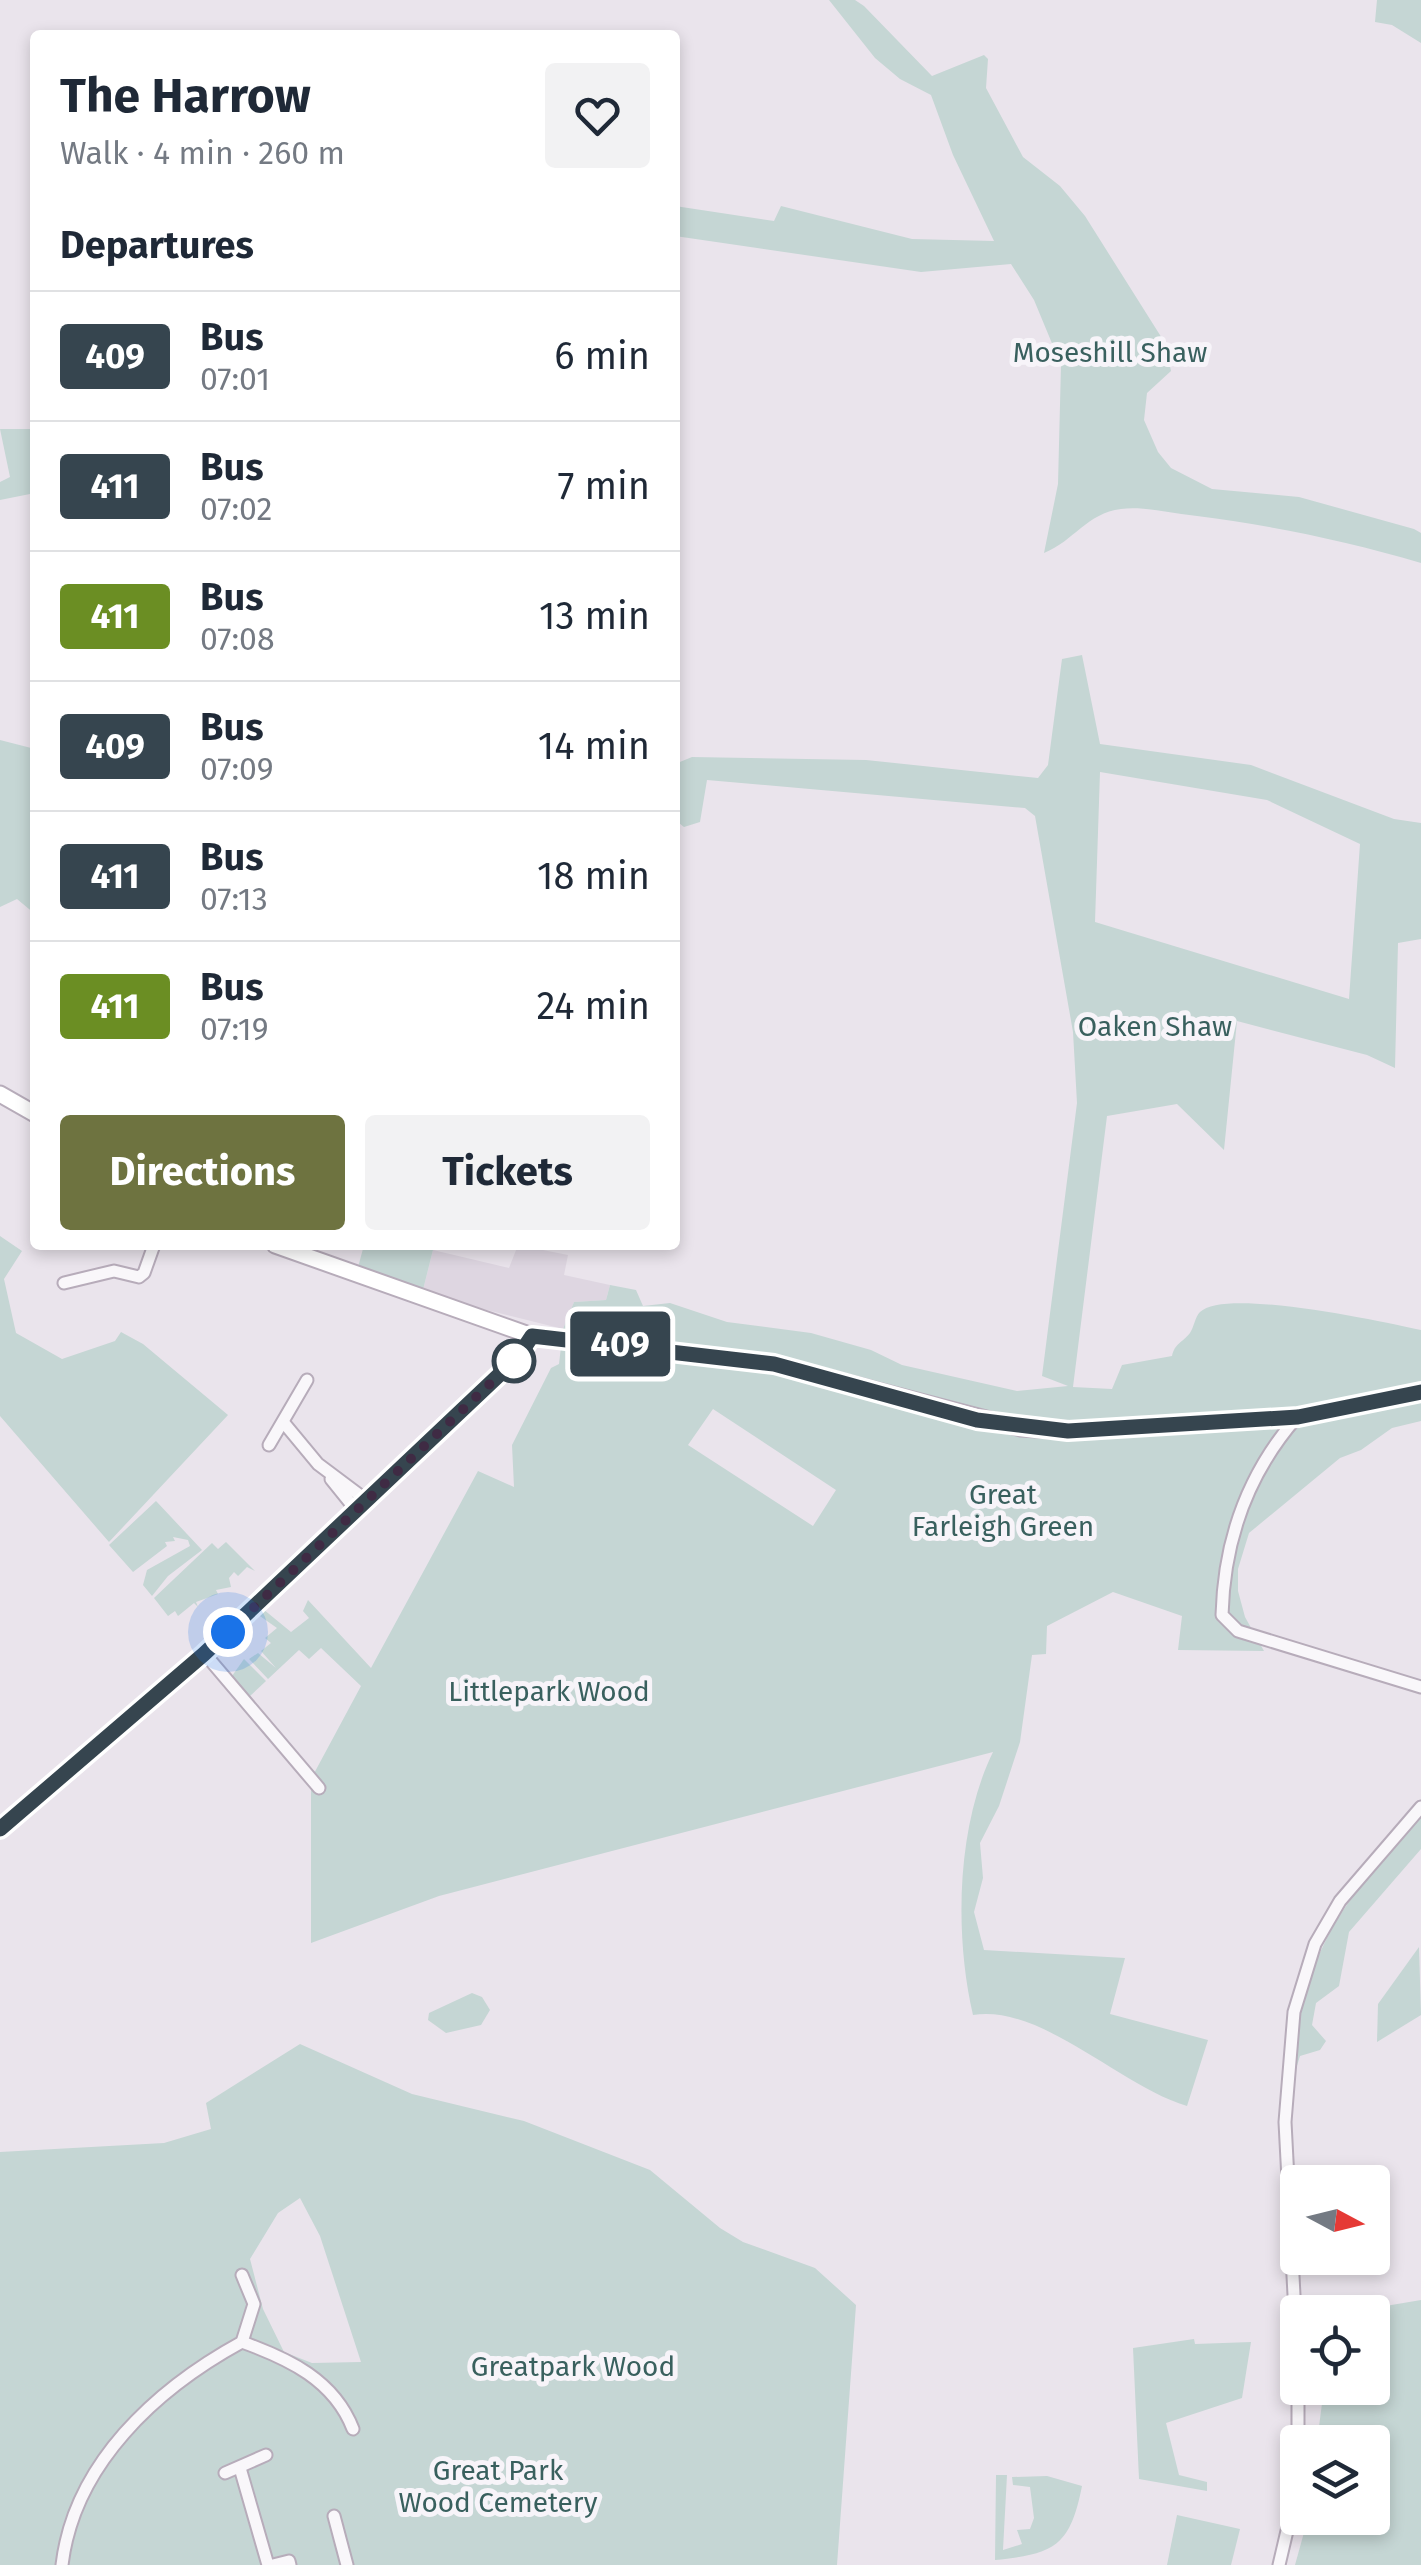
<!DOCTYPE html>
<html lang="en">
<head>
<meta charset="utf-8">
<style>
  :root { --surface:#fff; --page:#f2f2f3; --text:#1f2937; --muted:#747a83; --line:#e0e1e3; --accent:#6e7340 }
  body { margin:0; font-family:"Fira Sans",sans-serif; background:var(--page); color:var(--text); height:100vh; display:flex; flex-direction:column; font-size:38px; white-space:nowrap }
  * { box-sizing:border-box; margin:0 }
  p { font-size:32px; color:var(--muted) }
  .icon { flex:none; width:55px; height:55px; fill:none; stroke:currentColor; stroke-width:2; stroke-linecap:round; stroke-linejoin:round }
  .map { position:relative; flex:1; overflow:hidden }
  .side { position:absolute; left:30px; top:30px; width:650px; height:1220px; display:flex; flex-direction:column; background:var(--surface); border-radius:10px; box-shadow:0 5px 15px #0003 }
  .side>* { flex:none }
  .badge { padding:0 20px; border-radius:8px; font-size:35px; line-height:65px }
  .needle { width:65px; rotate:97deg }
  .fabs { position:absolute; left:1280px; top:2165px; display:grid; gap:20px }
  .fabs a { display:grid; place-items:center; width:110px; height:110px; border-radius:10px; background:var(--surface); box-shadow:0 5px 15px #0003; font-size:50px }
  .you { position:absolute; width:50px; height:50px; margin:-25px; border:8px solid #fff; border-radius:50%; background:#1a73e8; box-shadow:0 0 0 15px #1a73e833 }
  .map>.badge { position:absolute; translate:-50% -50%; box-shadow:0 0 0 5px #fff }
  h2 { padding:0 30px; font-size:38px; line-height:90px }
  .round { display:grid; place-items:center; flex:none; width:105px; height:105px; border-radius:10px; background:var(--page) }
  .overview { display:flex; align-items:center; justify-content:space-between; height:170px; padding:0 30px }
  h1 { font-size:48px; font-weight:700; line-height:75px }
  .primary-button { display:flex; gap:20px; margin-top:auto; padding:20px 30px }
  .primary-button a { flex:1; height:115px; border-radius:10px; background:var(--accent); color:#fff; font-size:40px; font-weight:700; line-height:115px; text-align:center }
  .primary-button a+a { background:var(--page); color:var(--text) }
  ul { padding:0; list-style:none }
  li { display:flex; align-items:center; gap:30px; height:130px; padding:0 30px; border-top:2px solid var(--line) }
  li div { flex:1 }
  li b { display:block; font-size:38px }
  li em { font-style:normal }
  li .badge { min-width:110px; font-weight:700; text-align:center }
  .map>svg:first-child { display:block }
  .built { fill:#ded6e1 }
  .green { fill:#c5d6d4; fill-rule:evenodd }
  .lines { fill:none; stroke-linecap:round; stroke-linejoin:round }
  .street-casing { stroke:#b7acba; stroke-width:15 }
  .secondary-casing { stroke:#b7acba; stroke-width:19 }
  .street { stroke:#f9f7fa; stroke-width:11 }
  .secondary { stroke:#fff; stroke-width:15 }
  .line-casing { stroke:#fff; stroke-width:22 }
  .line { stroke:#36454f; stroke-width:15 }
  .walk { stroke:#3f2b44; stroke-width:10; stroke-dasharray:0 18 }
  .stop-dot { fill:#fff; stroke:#36454f; stroke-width:5 }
  .labels { text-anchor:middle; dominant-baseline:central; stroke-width:10; stroke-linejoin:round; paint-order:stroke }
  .park-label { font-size:28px; fill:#39605e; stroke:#f7f4f9 }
</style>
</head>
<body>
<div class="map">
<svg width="1421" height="2565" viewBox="0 0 1421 2565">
  <rect width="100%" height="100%" fill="#eae4ec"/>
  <path class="built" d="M518 1245 568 1255 564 1275 610 1285 606 1300 574 1302 563 1329 422 1294 433 1250 509 1268Z"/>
  <g class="green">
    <path d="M829 0H855L864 6 932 76 984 55 988 59 986 88 1023 157 1060 186 1085 216 1165 343 1171 371 1147 393 1144 420 1158 452 1171 468 1212 489 1299 497 1414 529 1421 533V563C1347 541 1274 526 1197 516 1173 514 1145 506 1121 509 1087 513 1074 541 1044 553L1058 484 1061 365 1034 300 1011 264 921 272 675 236V206L774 221 781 206 912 239 994 241 953 155 931 95 900 79 875 58Z"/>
    <path d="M1377 0H1421V43L1392 25 1375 22Z"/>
    <path d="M0 429H35V493L0 500V482L10 477Z"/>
    <path d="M1082 655 1100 744 1251 765 1394 819 1421 823V939L1398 943 1395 1068 1367 1055 1237 1021 1224 1150 1177 1104 1107 1116 1073 1387 1112 1389 1122 1365 1172 1356C1175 1343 1182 1343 1190 1333 1194 1327 1195 1317 1200 1312 1225 1287 1384 1322 1421 1330V1421L1392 1428 1361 1450 1340 1458 1249 1533 1238 1569V1591L1245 1617 1264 1651 1178 1650 1182 1616 1113 1592 1047 1626 1046 1654 1032 1655 1020 1742 999 1806 980 1843 983 1878 974 1912 984 1950 1125 1958 1110 2014 1208 2040 1187 2106C1120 2086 1041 2004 973 2015 954 1934 957 1825 993 1752L439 1896 311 1943V1779L361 1686 321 1648 309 1659 299 1650 268 1679 249 1659 258 1653 276 1668 261 1651 271 1643 265 1638 277 1628 257 1614 263 1609 291 1632 309 1618 303 1611 308 1600 371 1668 478 1471 514 1487 512 1445 551 1368 559 1364 563 1329 574 1302 606 1300 610 1285 636 1290 643 1306 670 1303 727 1322 811 1333 871 1350 902 1365 1017 1391 1068 1386 1042 1376 1077 1103 1073 1032 1035 816 1025 808 707 780 700 822 684 827 675 820V764L692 757 866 760 1038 778 1048 765 1062 659ZM1100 772 1267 800 1360 844 1349 999 1095 922ZM713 1409 836 1490 813 1526 688 1445Z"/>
    <path d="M0 740 35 749V914L17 899 0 907Z"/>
    <path d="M0 1236 22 1251 4 1279 16 1333 62 1359 115 1341 121 1332 143 1344 228 1415 109 1542 0 1416Z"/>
    <path d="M364 1245H430L433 1250 422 1294 357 1271Z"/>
    <path d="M156 1501 202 1550 168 1576 152 1596 143 1585 147 1570 190 1546 188 1540 173 1537 175 1541 165 1542 167 1546 133 1572 109 1545Z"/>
    <path d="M226 1542 255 1571 247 1567 238 1576 234 1572 229 1578 231 1587 216 1590 218 1594 196 1602 198 1607 194 1603 178 1616 175 1611 168 1616 154 1598 212 1543 218 1549Z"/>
    <path d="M244 1659 266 1681 249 1697 232 1676Z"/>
    <path d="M1421 1814V1849L1349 1932 1339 1986 1316 2003 1312 2025 1326 2041 1320 2050 1300 2056 1296 2069 1289 2071C1308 1945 1339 1907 1421 1814Z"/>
    <path d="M1419 1947 1421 2015 1377 2042 1378 2004Z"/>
    <path d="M472 1993 482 1997 490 2010 481 2025 446 2033 428 2020 429 2013Z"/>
    <path d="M300 2044 412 2094 524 2121 650 2170 720 2228 743 2242 815 2268 856 2305 837 2565H0V2152L164 2143 211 2129 206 2103ZM300 2198 320 2236 361 2362 312 2363 284 2352 263 2309 250 2259 278 2213Z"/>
    <path d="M1421 2300V2565H1295L1308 2518H1372V2442H1317L1324 2388H1372V2312H1350Z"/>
    <path d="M1194 2339 1195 2344 1251 2342 1242 2398 1166 2423 1179 2475 1207 2482V2491L1139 2479 1133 2348Z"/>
    <path d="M996 2475H1007L1003 2550 1022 2544 1017 2530 1030 2529 1034 2518 1030 2487 1013 2485 1012 2477 1047 2476 1082 2486C1070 2547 1054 2554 995 2560Z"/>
    <path d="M1177 2515 1240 2529 1231 2565H1167Z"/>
  </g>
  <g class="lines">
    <defs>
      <g id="street">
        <path d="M64 1283 114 1271 139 1277 144 1273 154 1245"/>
        <path d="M1297 1417C1248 1473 1224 1540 1222 1615L1238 1631 1421 1687"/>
        <path d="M284 1423 318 1464 366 1500"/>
        <path d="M269 1445 307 1380"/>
        <path d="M331 1479 356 1510"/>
        <path d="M205 1654 319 1788"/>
        <path d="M0 1829 205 1654 518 1357 532 1336"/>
        <path d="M242 2342C289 2359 334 2380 353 2429"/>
        <path d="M1298 2372 1285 2122 1294 2012 1315 1944 1340 1901 1421 1807"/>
        <path d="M1298 2388V2442"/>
        <path d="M240 2468 268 2565"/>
        <path d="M225 2473 266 2455"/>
        <path d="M334 2516 347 2565"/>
        <path d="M62 2565C74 2464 156 2389 242 2342L254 2304 242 2275"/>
        <path d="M273 2565 289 2561 290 2565"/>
        <path d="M1279 2565 1298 2484"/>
      </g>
      <g id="secondary">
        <path d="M0 1094 35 1114"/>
        <path d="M275 1245 532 1336 774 1364 1021 1428 1068 1431 1297 1417 1421 1392"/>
      </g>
    </defs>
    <use href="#street" class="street-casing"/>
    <use href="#secondary" class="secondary-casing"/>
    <use href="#street" class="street"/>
    <use href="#secondary" class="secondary"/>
  </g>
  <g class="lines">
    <defs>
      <path id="line" d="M0 1829 204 1654 518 1357 532 1336 774 1364 977 1420 1068 1431 1298 1417 1421 1392"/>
    </defs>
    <use href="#line" class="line-casing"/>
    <use href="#line" class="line"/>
    <path class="walk" d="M228 1632 514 1361"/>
  </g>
  <circle class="stop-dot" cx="514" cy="1361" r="20"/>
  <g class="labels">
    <g class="park-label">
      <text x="1110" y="352">Moseshill Shaw</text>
      <text x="1155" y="1026">Oaken Shaw</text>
      <text x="1003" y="1494">Great<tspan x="1003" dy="32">Farleigh Green</tspan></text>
      <text x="549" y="1691">Littlepark Wood</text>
      <text x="573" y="2366">Greatpark Wood</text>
      <text x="498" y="2470">Great Park<tspan x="498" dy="32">Wood Cemetery</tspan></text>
    </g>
  </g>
</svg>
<div class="fabs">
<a><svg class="needle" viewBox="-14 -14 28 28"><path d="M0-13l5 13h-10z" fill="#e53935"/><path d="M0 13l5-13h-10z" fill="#747a83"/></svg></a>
<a><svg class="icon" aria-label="locate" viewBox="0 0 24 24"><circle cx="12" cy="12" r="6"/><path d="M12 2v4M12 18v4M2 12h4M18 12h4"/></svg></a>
<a><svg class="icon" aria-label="layers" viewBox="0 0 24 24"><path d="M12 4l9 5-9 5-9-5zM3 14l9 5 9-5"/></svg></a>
</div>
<div class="you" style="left:228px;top:1632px"></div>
<b class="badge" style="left:620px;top:1344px;background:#36454f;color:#fff">409</b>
<section class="side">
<div class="overview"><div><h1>The Harrow</h1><p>Walk · 4 min · 260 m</p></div><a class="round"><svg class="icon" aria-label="heart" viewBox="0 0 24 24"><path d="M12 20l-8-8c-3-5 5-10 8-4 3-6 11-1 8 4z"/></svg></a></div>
<h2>Departures</h2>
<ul>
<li><span class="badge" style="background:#36454f;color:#fff">409</span><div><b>Bus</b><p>07:01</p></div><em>6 min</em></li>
<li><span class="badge" style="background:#36454f;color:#fff">411</span><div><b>Bus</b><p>07:02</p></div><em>7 min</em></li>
<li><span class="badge" style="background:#6b8e23;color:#fff">411</span><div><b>Bus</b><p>07:08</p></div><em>13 min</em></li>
<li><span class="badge" style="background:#36454f;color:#fff">409</span><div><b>Bus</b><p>07:09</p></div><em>14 min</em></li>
<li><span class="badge" style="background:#36454f;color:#fff">411</span><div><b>Bus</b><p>07:13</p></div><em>18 min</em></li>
<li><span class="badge" style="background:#6b8e23;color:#fff">411</span><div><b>Bus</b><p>07:19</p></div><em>24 min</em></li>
</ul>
<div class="primary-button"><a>Directions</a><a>Tickets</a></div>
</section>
</div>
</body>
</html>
